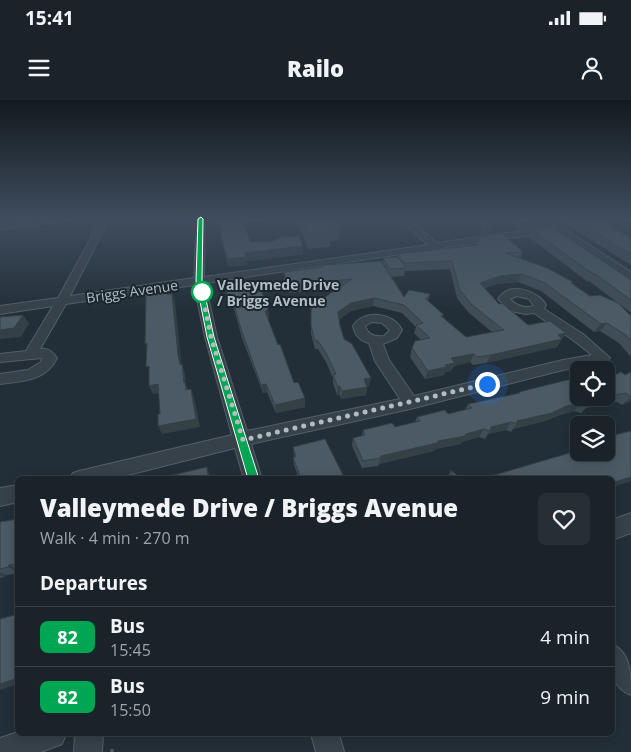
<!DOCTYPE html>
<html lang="en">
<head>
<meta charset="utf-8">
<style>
  :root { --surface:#1a232a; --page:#272f36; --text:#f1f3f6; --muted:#9fa4a8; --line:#384047 }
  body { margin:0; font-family:"Open Sans",sans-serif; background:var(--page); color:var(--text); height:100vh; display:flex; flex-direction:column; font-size:19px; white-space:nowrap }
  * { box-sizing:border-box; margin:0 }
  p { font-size:16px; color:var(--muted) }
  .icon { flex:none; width:28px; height:28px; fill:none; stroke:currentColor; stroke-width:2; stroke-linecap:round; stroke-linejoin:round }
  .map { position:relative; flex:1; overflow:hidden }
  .details { position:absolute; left:15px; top:376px; width:600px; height:260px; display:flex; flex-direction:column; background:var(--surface); border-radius:8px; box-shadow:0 2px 12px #0003,0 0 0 1px var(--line) }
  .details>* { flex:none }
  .badge { padding:0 10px; border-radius:8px; font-size:18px; line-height:32px }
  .controls { position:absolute; left:570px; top:261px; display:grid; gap:10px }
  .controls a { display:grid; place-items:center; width:45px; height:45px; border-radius:8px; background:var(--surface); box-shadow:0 2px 12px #0003,0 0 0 1px var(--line); font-size:25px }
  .you { position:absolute; width:25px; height:25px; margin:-12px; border:4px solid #fff; border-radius:50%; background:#1a73e8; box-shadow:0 0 0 8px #1a73e833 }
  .map>.badge { position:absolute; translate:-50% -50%; box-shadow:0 0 0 2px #fff }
  h2 { padding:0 25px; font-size:19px; line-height:45px }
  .round { display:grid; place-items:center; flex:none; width:52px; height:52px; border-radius:8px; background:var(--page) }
  .overview { display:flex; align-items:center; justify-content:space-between; height:85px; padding:0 25px }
  h1 { font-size:24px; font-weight:800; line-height:38px }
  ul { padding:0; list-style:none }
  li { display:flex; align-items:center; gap:15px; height:60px; padding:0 25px; border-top:1px solid var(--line) }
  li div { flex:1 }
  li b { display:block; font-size:19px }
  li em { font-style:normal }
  li .badge { min-width:55px; font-weight:700; text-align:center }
  .status { display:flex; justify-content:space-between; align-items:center; height:35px; padding:0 25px; background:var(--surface); direction:ltr }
  .status svg { height:14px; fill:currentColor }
  header { display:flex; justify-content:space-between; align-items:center; height:65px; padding:0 25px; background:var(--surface); font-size:22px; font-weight:800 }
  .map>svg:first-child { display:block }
  .green { fill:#283d3a }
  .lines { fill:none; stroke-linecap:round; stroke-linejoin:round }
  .minor-casing { stroke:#545f66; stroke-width:2 }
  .path-far1 { stroke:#465a59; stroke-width:1; stroke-dasharray:2 2; stroke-linecap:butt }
  .path { stroke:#465a59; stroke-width:4; stroke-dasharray:5.5 5.5; stroke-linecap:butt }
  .minor { fill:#364149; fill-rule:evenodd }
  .wall { fill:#404d56; fill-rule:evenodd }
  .shaded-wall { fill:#343f46 }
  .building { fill:#4b5a64; stroke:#343f46 }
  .line { fill:#00a651; stroke:#fff }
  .walk { stroke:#b1bcc5; stroke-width:5; stroke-dasharray:0 9 }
  .stop-dot { fill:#fff; stroke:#00a651; stroke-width:2.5 }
  .labels { text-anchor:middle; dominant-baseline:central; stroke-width:4; stroke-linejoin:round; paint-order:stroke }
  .far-stop-label { font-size:14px; font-weight:bold; fill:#b1bcc5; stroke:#1b262d; text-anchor:start }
  .far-street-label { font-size:14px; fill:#b1bcc5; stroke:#1b262d }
</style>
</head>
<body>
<div class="status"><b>15:41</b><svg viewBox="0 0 49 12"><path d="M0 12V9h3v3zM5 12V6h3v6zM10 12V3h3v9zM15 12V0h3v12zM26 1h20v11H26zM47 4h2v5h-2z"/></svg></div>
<header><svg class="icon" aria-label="menu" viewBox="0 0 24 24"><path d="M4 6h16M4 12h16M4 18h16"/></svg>Railo<svg class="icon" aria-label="person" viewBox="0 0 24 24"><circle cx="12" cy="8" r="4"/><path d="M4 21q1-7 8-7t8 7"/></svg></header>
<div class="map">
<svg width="631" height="652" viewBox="0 0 631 652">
  <rect width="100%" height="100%" fill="#232f38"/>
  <path class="green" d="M595 119H631V138Z"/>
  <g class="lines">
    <defs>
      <g id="minor">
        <path d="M45 119H70L66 121 0 129V123Z"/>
        <path d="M98 119H106L105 127 70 196 194 178 197 119H205L204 177 428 145 400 119H409L437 143 555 126 549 120 556 119 566 130 631 172V180L558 131 205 183 217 237 247 331 400 299 375 261 369 243C360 241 355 235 353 226 364 209 393 212 402 230L397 238 383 244 389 260 414 296 563 260 592 255 573 240 534 213 525 214 511 211 498 199C509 181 537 190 546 205L544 209 583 234 610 258 608 261 563 270 410 309 251 344 262 379H244L235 348 112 379H70L73 373 79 371 232 335 205 237 194 185 66 204 40 249C48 248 52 251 57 258 46 281 23 281 0 284V274L28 270 41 262 42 258 0 262V254L26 251 53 206 0 214V206L58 198 89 142ZM517 196 529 199 534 206C524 209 517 206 510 199ZM372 222 382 223 390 230 384 236C375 237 368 235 365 226Z"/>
        <path d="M18 385V402L0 406V388Z"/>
        <path d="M631 413V433L612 440V420Z"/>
        <path d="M612 544C631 553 631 574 631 595 608 586 612 565 612 544Z"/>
        <path d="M18 632V634H66L62 644 41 652H0V638Z"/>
        <path d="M75 634H103L102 652H74Z"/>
        <path d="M311 634H339L344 652H316Z"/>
      </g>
    </defs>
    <use href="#minor" class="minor-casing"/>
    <path class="path-far1" d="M599 120 608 119"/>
    <path class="path" d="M112 649V652"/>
    <use href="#minor" class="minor"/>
  </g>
  <g class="wall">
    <path d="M218 119H267V121L243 123 251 142 303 154 247 161V165L229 167 222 144 221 137V133Z"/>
    <path d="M296 119H336L340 125 339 140 330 141V147L308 149Z"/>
    <path d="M505 119H541L538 127 519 129Z"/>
    <path d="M558 119H598L631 138V165Z"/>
    <path d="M532 130 631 180V213L589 181 588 182 529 137Z"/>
    <path d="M479 137 523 152 520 159 573 182 572 183 590 196 631 216V257L619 243 600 231 594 232 541 191 518 182 497 184 485 188 499 204 528 225 562 238 557 247 486 263 473 265 470 262 454 266 451 271 445 272 444 275 425 279 410 257 412 248 421 240 414 233 416 227 402 213 373 206 351 211 339 219 340 226 344 239 369 286H367L366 295 341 299 340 295H337L333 283V278L326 262 318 249H315L311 234V208L324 199 325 197 338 188 288 193 284 180V172L323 167V165L382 163 383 158 397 157 398 154 476 145ZM450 169 457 198 469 213 492 232 466 237 444 218 428 201 430 194 404 197 391 177 404 176 405 171Z"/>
    <path d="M225 184 268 210 269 219H268L278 245 294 283 305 307 276 313 267 292 263 293 242 238 232 202 229 203Z"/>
    <path d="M631 272V301L622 305 617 302 599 305 586 308 581 313 574 311 560 315 545 321 513 329 511 332 506 330 488 334 485 339 479 337 462 342 461 344 435 349 434 351 379 364 378 366 362 368 352 346 353 338 362 336 363 330 395 327 415 322 417 317 448 314 465 310 468 304 517 294 519 292 579 298H606V279L625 275Z"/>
    <path d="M293 347 345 379H299L294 365 293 357H294Z"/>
    <path d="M451 370 461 379H447V378Z"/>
    <path d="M18 419V473L7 475 4 477 0 478V422Z"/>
  </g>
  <g class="shaded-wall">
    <path d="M541 119 538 127 519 129 522 122Z"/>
    <path d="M492 126 489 134 479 135 481 128Z"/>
    <path d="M303 146V154L247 161V165L229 167 228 159 245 153Z"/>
    <path d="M522 174 518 182 497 184 477 191 480 183 500 176Z"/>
    <path d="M172 194 175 202 182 270V264L185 273 186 285 189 291V298L184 283 180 265Z"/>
    <path d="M231 194 232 202 229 203 227 195Z"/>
    <path d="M374 198 373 206 351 211 338 221V212L351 203Z"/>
    <path d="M268 210 269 219H266L265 211Z"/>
    <path d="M23 215 29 223 21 237 0 239V230Z"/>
    <path d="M607 223 600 231 594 232 601 224Z"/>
    <path d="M566 233 557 247 486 263 491 255Z"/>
    <path d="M474 254 470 262 454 266 451 271 445 272 444 275 425 279 428 271 451 258Z"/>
    <path d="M371 278 369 286 362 287 364 279Z"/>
    <path d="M158 284 162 293 153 294 149 286Z"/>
    <path d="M266 284 267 292 263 293 261 285Z"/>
    <path d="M340 286V295H337L338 287Z"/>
    <path d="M367 287 366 295 341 299 342 291Z"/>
    <path d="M191 289 194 297 200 327 162 334 158 326Z"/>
    <path d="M631 297V301L622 305Z"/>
    <path d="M305 298V307L276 313 275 305Z"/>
    <path d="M603 298H606L599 305 586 308 589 305V301Z"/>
    <path d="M582 303 574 311 560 315 545 321 513 329 517 324V321L566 306Z"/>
    <path d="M511 322 506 330 488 334 490 331 491 327Z"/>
    <path d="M484 329 479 337 462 342 461 344 435 349 434 351 379 364 378 366 381 356Z"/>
    <path d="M207 367 210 375 211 379H208Z"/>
    <path d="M631 377V381L612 387V383Z"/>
    <path d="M9 465 18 469V472L8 467Z"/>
    <path d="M0 472 7 475 4 477 0 476Z"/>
    <path d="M18 578V584L0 590V584Z"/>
  </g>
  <g class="building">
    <path d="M218 119H241L251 142 273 141 281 137 299 136 303 146 245 153 246 157 228 159 221 137 222 132Z"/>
    <path d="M301 119H336L340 125 327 126 330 132 307 134Z"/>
    <path d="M483 119 492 126 481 128Z"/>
    <path d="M517 119H541L522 122Z"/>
    <path d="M573 119H598L631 138V154Z"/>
    <path d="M552 127 631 180V200L594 173 593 174 532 130Z"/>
    <path d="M502 134 523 152 505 153 547 168 573 182 571 183 590 196 600 195 618 203 631 216V241L626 235 607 223 601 224 545 183 522 174 500 176 480 183 499 204 502 203 528 225 550 221 566 233 558 235 562 239 491 255 477 257 474 254 451 258 455 263 445 265 447 267 428 271 412 248 415 241 430 238 416 225 423 223 404 205 374 198 351 203 338 212 340 226 344 239 352 244 371 278 364 279 367 287 342 291 340 286 338 287 333 275 336 274 326 253 318 241H315L311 226V208L326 198 325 197 352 179 287 185 284 172 323 167V165L381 161 404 197 409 190 430 194 426 199 444 215 441 216 466 237 504 230 472 205 460 190 452 161 404 163 398 154 477 145 479 137Z"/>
    <path d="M398 157 406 168 390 169 383 158Z"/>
    <path d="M258 180 268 210 265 211 278 245 280 244 294 283 298 282 305 298 275 305 266 284 261 285 241 229 231 194 227 195 225 184Z"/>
    <path d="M167 190V194H172L178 254 180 265 182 264 184 283 185 282 186 290 191 289 196 319 158 326V314H160L158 284 149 286V266L146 267 147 243 145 244 146 193Z"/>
    <path d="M23 215 14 228 0 230V217Z"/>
    <path d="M621 272 625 275 631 272V297L626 293 606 297V279Z"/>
    <path d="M579 277V298H603L589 301V305L582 303 566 306 552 313 517 321V324L511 322 491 327 490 331 484 329 466 334 465 336 438 341 437 343 381 356 380 358 363 361 353 338 365 335 363 330 392 323 395 327 420 321 417 317 445 310 448 314 472 308 468 304 520 293 519 292Z"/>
    <path d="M631 331V377L612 383V379H481L566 354 579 348V352H606V337Z"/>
    <path d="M325 339 345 379H301L293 357H296L293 347Z"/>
    <path d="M207 367 208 378 211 377 212 379H170L169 376Z"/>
    <path d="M451 370 461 379H453Z"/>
    <path d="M18 419V464L9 465 8 467 0 469V422Z"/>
    <path d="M18 514V578L0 584V519Z"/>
  </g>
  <linearGradient id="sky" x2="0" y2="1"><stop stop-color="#131a1f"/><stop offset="0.57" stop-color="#3f4d5e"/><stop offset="1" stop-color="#3f4d5e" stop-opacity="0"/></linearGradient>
  <rect width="631" height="210" fill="url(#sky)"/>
  <path class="line" d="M201 117 203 119 202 181 214 237 259 379 253 384 248 379 207 237 196 181 198 119Z"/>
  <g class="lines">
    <path class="walk" d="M202 192 211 237 243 340 487 284"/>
  </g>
  <circle class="stop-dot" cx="202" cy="192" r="10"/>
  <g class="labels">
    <g class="far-stop-label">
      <text x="217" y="184">Valleymede Drive<tspan x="217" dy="16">/ Briggs Avenue</tspan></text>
    </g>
    <g class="far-street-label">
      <text transform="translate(132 191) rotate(-8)">Briggs Avenue</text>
    </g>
  </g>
</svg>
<div class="controls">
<a><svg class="icon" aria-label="locate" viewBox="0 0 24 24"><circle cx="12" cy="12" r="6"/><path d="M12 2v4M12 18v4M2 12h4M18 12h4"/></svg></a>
<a><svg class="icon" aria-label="layers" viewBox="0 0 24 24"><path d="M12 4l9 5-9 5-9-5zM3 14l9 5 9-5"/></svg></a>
</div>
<div class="you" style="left:487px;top:284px"></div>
<section class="details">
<div class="overview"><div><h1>Valleymede Drive / Briggs Avenue</h1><p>Walk · 4 min · 270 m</p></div><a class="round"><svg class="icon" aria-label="heart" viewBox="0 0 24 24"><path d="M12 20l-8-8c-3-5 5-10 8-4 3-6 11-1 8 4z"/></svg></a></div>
<h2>Departures</h2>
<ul>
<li><span class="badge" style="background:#00a651;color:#fff">82</span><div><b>Bus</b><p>15:45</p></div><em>4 min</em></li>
<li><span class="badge" style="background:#00a651;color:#fff">82</span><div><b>Bus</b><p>15:50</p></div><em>9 min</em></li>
</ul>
</section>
</div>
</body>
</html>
